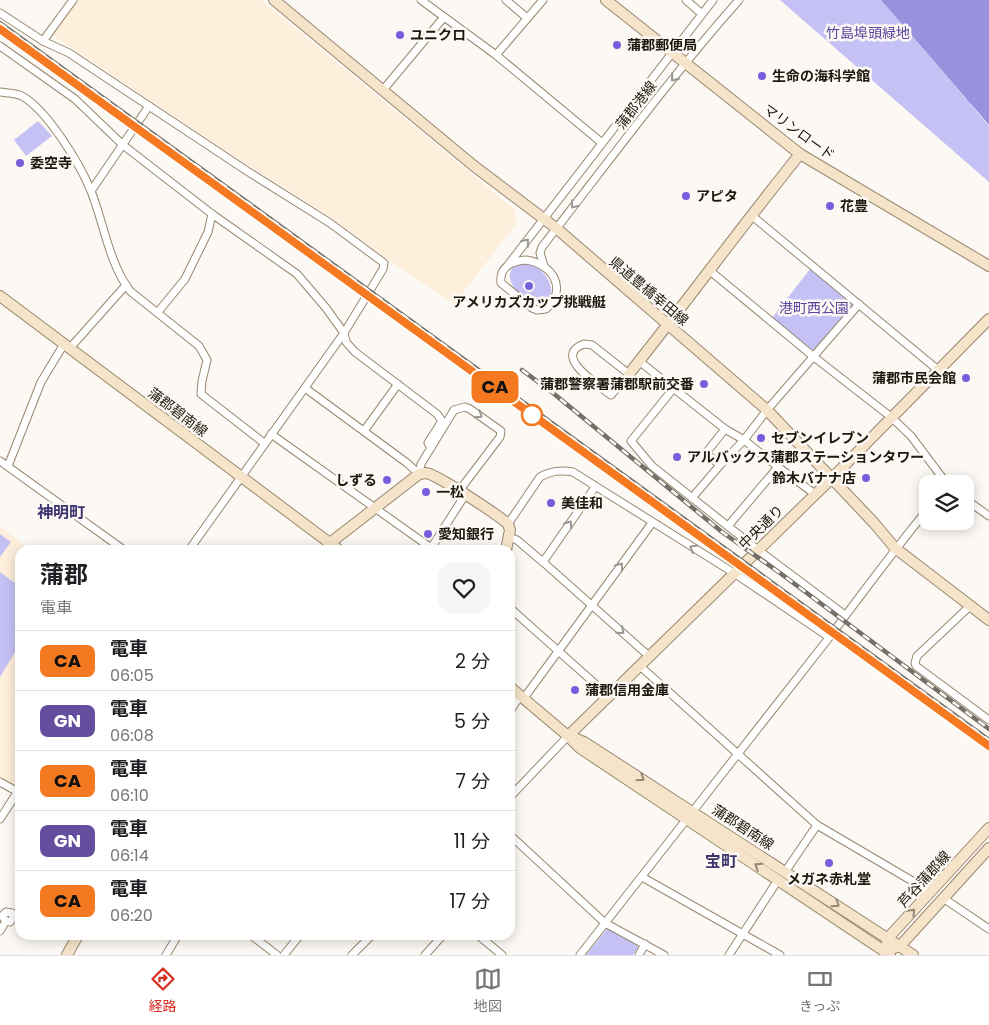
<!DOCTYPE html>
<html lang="ja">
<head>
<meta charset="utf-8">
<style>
  :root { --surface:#fff; --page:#f6f6f6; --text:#202124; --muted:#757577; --line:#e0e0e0; --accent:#d93025 }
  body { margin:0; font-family:Poppins,"Noto Sans JP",sans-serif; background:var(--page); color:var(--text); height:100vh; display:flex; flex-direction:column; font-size:19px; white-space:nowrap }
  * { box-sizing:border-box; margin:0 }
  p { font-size:16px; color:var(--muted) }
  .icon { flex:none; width:28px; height:28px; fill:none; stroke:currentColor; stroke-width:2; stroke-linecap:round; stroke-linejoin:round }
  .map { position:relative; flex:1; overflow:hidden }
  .side { position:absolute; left:15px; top:545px; width:500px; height:395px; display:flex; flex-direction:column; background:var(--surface); border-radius:15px; box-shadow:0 2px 12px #0003 }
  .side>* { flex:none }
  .badge { padding:0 10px; border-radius:8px; font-size:18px; line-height:32px }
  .controls { position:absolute; left:919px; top:475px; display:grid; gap:10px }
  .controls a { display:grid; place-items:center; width:55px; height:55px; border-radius:10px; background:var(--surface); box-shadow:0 2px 12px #0003; font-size:25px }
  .map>.badge { position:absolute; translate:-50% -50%; box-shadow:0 0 0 2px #fff }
  .round { display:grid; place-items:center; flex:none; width:52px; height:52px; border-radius:15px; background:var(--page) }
  .overview { display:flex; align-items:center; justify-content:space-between; height:85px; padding:0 25px }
  h1 { font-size:24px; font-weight:700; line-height:38px }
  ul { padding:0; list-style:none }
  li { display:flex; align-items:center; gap:15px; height:60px; padding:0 25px; border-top:1px solid var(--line) }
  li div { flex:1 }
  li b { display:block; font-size:19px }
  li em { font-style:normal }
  li .badge { min-width:55px; font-weight:700; text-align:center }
  .menu { display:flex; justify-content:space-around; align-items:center; height:70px; border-top:1px solid var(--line); background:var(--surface); font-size:14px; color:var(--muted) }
  .menu a { display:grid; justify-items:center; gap:2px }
  .menu .on { color:var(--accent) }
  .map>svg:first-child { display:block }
  .built { fill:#fdefdc }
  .green { fill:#c5c1f5 }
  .water { fill:#9991de }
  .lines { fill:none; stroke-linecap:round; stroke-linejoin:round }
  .street-casing { stroke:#988770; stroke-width:9 }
  .secondary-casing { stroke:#988770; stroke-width:12 }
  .street { stroke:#fff; stroke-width:7 }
  .secondary { stroke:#f5e4ca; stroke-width:10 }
  .rail-casing { stroke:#746f67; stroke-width:4.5 }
  .rail { stroke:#fcf8f3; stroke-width:2.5; stroke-dasharray:8; stroke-linecap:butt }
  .oneway { stroke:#9a9793 }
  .oneway2 { stroke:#948876 }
  .line-casing { stroke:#fff; stroke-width:11 }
  .line { stroke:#f47921; stroke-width:8 }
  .poi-dot { fill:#765fda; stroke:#fcf8f3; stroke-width:2 }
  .stop-dot { fill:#fff; stroke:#f47921; stroke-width:2.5 }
  .labels { text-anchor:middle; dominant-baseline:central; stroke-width:5; stroke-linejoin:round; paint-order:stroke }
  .park-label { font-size:14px; fill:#5645a0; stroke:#fcf8f3 }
  .poi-label { font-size:14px; font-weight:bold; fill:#1e180f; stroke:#fcf8f3; text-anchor:start }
  .street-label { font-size:14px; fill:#1e180f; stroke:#fcf8f3 }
  .quarter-label { font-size:16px; font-weight:bold; fill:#3d336f; stroke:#fcf8f3 }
</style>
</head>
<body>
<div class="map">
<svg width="989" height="955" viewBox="0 0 989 955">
  <rect width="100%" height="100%" fill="#fcf8f3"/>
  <g class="built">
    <path d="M76 0H261L515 210 517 223 454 304 397 266 329 216 218 146 51 34Z"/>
    <path d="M0 526 30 550H20V788L0 782Z"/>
  </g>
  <g class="green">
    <path d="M780 0H881L967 100 981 87H989L970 104 989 126V182Z"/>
    <path d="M38 121 52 136 26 156 14 140Z"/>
    <path d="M526 263C551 268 561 302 539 303 519 303 492 267 526 263Z"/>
    <path d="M810 269 853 305 814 351 772 318Z"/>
    <path d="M0 534 11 542 0 557Z"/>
    <path d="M0 572 20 587V644L0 677Z"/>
    <path d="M607 929H610L637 944 638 948 633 955H586Z"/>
  </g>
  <path class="water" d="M881 0H989V125Z"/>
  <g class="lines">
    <defs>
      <g id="street">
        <path d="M421 0 496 55 602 143"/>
        <path d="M506 0 527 18"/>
        <path d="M686 0 702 14"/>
        <path d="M0 13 43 41 69 53 247 171 330 223 384 263 383 269 344 333 189 550"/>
        <path d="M43 41 73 0"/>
        <path d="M0 46 75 99 123 145 212 214 297 274 326 308 344 333 346 342 355 352 437 414 442 421 428 443 431 448"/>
        <path d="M496 55 543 0"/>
        <path d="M383 90 444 17"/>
        <path d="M0 92C7 93 17 93 22 96 48 111 80 164 91 191 104 224 109 263 130 291L199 346 207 360 202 381 201 394 264 443"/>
        <path d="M91 191 149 106"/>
        <path d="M751 215 938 370"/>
        <path d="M526 260C553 264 568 289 546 309L537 310 532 308 501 283C499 266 513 261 526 260Z"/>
        <path d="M508 265 713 0"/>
        <path d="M544 266 540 253 542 247C607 164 669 79 739 0"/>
        <path d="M709 270 814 357 891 417 911 436 947 484"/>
        <path d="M158 312 185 279 208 232 212 214"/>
        <path d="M584 344 592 345 629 374 611 395C599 385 551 356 584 344Z"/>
        <path d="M70 348 126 285"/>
        <path d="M639 361 725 429 744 440 778 467 728 526"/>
        <path d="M305 388 407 463 419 474"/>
        <path d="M673 389 631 441 652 466 758 550 845 615"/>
        <path d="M364 431 398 384"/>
        <path d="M271 434 434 550"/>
        <path d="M0 461 124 550"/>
        <path d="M720 465 706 453 725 429"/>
        <path d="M8 466 41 382 64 344"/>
        <path d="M778 467 815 494"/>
        <path d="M419 474 421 464 454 410 465 407 470 409 501 431 500 437 459 491"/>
        <path d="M692 498 720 465 744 440 767 410 859 304"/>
        <path d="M965 499 989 516"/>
        <path d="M508 524 540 477C550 471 563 470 573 472L734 573 829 637"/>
        <path d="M509 537 517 540 543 562 650 657"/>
        <path d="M430 550 465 495"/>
        <path d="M543 562 595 487"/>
        <path d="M970 606 917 656 915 663 916 666 989 720"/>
        <path d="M510 608 610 697"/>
        <path d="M640 666 817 825 931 892"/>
        <path d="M524 698 652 523"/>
        <path d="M510 711 520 696"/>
        <path d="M0 782 20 793"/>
        <path d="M510 797 568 736"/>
        <path d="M0 819 20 788"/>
        <path d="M510 835 605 923 664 955"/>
        <path d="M785 872 817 825"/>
        <path d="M642 877 780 955"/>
        <path d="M943 898 989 929"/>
        <path d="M0 931 6 921 10 922 14 916 12 913 6 912 2 916 6 921"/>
        <path d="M251 935 277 955"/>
        <path d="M478 935 502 955"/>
        <path d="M166 955 178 935"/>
        <path d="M284 955 300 935"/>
        <path d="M352 955 372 935"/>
        <path d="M425 955 443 935"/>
        <path d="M580 955C662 849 746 745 828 639 861 595 893 551 928 509"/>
        <path d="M639 955 645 944"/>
        <path d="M729 955 778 880"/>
      </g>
      <g id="secondary">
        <path d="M274 0 474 166 556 228 767 410 874 523 895 548 989 620"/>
        <path d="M606 0 800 154 989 266"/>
        <path d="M0 296 339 550"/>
        <path d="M629 374C687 301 742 226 800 154"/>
        <path d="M326 550 330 543 419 474C421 474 424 473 426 473 438 475 498 515 508 524L510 530 506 550"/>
        <path d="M510 687 568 736 580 748 890 955"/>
        <path d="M568 736 832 478 989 319"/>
        <path d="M572 737 584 742 913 955"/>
        <path d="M887 943 888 938 989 828"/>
        <path d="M894 948 900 946 989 848"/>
        <path d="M67 955 78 935"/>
      </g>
    </defs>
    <use href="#street" class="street-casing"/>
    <use href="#secondary" class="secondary-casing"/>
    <use href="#street" class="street"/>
    <use href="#secondary" class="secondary"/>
    <defs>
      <g id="rail">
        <path d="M0 23 989 740"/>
        <path d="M522 370 553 393 722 532 780 573 989 729"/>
      </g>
    </defs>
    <use href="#rail" class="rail-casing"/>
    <use href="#rail" class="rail"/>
  </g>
  <defs><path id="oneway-chevron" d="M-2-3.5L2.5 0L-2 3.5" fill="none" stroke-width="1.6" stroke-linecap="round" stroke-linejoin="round" transform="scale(1.25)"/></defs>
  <g class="oneway">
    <use href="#oneway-chevron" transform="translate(674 78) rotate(129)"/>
    <use href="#oneway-chevron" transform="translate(574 205) rotate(128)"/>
    <use href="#oneway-chevron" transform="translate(526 242) rotate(-52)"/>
    <use href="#oneway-chevron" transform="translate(479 415) rotate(34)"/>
    <use href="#oneway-chevron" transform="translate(569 524) rotate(-55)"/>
    <use href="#oneway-chevron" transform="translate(693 548) rotate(-149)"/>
    <use href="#oneway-chevron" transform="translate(620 566) rotate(-54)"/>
    <use href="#oneway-chevron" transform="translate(621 631) rotate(41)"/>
  </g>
  <g class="oneway2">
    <use href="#oneway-chevron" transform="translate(641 778) rotate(33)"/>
    <use href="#oneway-chevron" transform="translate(758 866) rotate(-147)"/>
    <use href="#oneway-chevron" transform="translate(836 904) rotate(33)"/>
    <use href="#oneway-chevron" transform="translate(912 912) rotate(-47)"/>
  </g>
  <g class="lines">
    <defs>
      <path id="line" d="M0 29 989 746"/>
    </defs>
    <use href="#line" class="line-casing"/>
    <use href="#line" class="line"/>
  </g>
  <g class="poi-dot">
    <circle cx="400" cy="35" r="5"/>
    <circle cx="617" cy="45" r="5"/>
    <circle cx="762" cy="76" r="5"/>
    <circle cx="20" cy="163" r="5"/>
    <circle cx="686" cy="196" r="5"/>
    <circle cx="830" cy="206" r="5"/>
    <circle cx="529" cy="286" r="5"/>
    <circle cx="966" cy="378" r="5"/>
    <circle cx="704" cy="384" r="5"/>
    <circle cx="761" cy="438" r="5"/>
    <circle cx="677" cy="457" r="5"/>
    <circle cx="866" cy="478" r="5"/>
    <circle cx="387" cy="480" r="5"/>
    <circle cx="426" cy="492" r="5"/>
    <circle cx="551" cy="503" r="5"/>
    <circle cx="428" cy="534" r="5"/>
    <circle cx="575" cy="690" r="5"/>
    <circle cx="829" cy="863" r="5"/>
  </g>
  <circle class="stop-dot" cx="532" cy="415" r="10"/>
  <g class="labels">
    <g class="park-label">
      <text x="868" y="33">竹島埠頭緑地</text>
      <text x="814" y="308">港町西公園</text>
    </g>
    <g class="poi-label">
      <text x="410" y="35">ユニクロ</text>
      <text x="627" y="45">蒲郡郵便局</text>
      <text x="772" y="76">生命の海科学館</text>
      <text x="30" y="163">委空寺</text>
      <text x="696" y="196">アピタ</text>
      <text x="840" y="206">花豊</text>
      <text x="529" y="302" text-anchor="middle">アメリカズカップ挑戦艇</text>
      <text x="956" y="378" text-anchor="end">蒲郡市民会館</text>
      <text x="694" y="384" text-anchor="end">蒲郡警察署蒲郡駅前交番</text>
      <text x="771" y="438">セブンイレブン</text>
      <text x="687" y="457">アルバックス蒲郡ステーションタワー</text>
      <text x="856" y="478" text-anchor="end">鈴木バナナ店</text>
      <text x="377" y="480" text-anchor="end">しずる</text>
      <text x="436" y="492">一松</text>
      <text x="561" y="503">美佳和</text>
      <text x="438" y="534">愛知銀行</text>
      <text x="585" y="690">蒲郡信用金庫</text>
      <text x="829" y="879" text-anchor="middle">メガネ赤札堂</text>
    </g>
    <g class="street-label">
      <text transform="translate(636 105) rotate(-52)">蒲郡港線</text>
      <text transform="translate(799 132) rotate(36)">マリンロード</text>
      <text transform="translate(649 291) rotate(40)">県道豊橋幸田線</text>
      <text transform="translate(178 412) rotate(37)">蒲郡碧南線</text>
      <text transform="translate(761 527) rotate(-44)">中央通り</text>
      <text transform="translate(743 827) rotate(33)">蒲郡碧南線</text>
      <text transform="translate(924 879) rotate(-48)">芦谷蒲郡線</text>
    </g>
    <g class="quarter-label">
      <text x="61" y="512">神明町</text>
      <text x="721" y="861">宝町</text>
    </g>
  </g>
</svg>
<div class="controls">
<a><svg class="icon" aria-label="layers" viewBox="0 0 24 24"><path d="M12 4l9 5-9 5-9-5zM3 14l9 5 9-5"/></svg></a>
</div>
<b class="badge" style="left:495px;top:387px;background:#f47921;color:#111">CA</b>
<section class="side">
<div class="overview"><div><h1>蒲郡</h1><p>電車</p></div><a class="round"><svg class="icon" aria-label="heart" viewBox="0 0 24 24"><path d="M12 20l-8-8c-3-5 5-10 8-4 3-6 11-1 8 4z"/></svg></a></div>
<ul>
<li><span class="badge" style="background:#f47921;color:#111">CA</span><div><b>電車</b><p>06:05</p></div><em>2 分</em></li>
<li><span class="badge" style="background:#654e9e;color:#fff">GN</span><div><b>電車</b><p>06:08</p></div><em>5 分</em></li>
<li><span class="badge" style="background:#f47921;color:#111">CA</span><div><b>電車</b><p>06:10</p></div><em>7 分</em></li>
<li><span class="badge" style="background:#654e9e;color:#fff">GN</span><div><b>電車</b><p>06:14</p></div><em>11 分</em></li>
<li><span class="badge" style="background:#f47921;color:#111">CA</span><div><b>電車</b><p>06:20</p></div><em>17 分</em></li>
</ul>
</section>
</div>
<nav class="menu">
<a class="on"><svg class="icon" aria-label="directions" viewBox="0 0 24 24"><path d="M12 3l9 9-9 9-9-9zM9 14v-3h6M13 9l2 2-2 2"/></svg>経路</a>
<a><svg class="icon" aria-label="map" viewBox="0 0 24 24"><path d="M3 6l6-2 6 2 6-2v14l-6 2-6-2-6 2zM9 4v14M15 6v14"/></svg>地図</a>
<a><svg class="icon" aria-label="tickets" viewBox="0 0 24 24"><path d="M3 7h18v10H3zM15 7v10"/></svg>きっぷ</a>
</nav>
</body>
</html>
